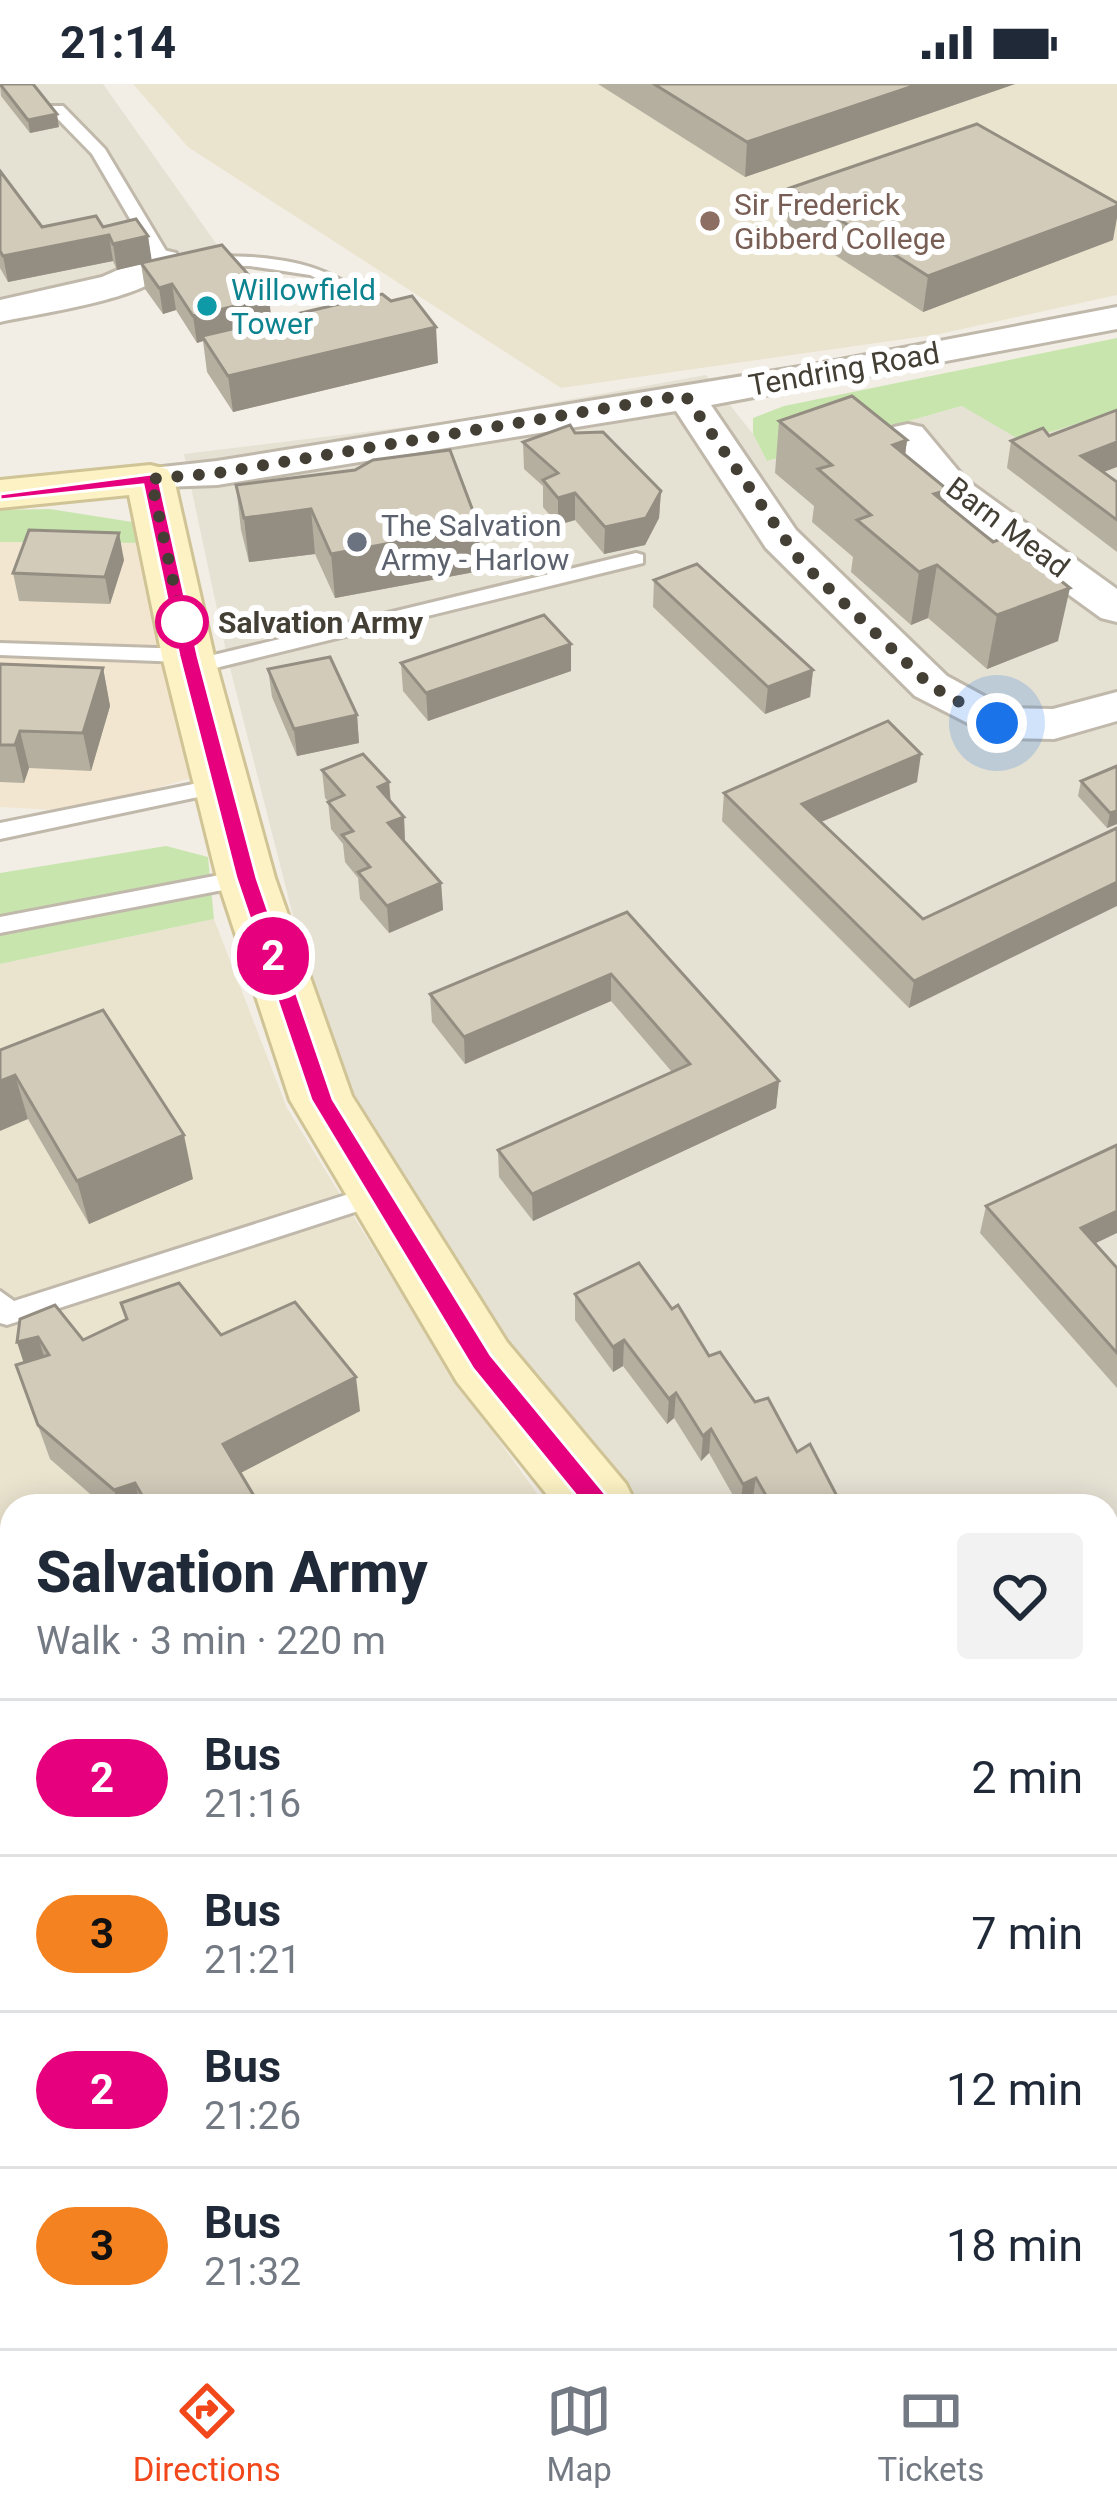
<!DOCTYPE html>
<html lang="en">
<head>
<meta charset="utf-8">
<style>
  :root { --surface:#fff; --page:#f2f2f3; --text:#1f2937; --muted:#747a83; --line:#e0e1e3; --accent:#f2471b }
  body { margin:0; font-family:Roboto,sans-serif; background:var(--page); color:var(--text); height:100vh; display:flex; flex-direction:column; font-size:45px; white-space:nowrap }
  * { box-sizing:border-box; margin:0 }
  p { font-size:39px; color:var(--muted) }
  .icon { flex:none; width:66px; height:66px; fill:none; stroke:currentColor; stroke-width:2; stroke-linecap:round; stroke-linejoin:round }
  .map { position:relative; flex:1; overflow:hidden }
  .drawer { position:absolute; left:0px; top:1410px; width:1119px; height:855px; display:flex; flex-direction:column; background:var(--surface); border-radius:36px 36px 0 0; box-shadow:0 6px 30px #0003 }
  .drawer>* { flex:none }
  .badge { padding:0 24px; border-radius:39px; font-size:42px; line-height:78px }
  .you { position:absolute; width:60px; height:60px; margin:-30px; border:9px solid #fff; border-radius:50%; background:#1a73e8; box-shadow:0 0 0 18px #1a73e833 }
  .map>.badge { position:absolute; translate:-50% -50%; box-shadow:0 0 0 6px #fff }
  .round { display:grid; place-items:center; flex:none; width:126px; height:126px; border-radius:12px; background:var(--page) }
  .overview { display:flex; align-items:center; justify-content:space-between; height:204px; padding:0 36px }
  h1 { font-size:57px; font-weight:800; line-height:90px }
  ul { padding:0; list-style:none }
  li { display:flex; align-items:center; gap:36px; height:156px; padding:0 36px; border-top:3px solid var(--line) }
  li div { flex:1 }
  li b { display:block; font-size:45px }
  li em { font-style:normal }
  li .badge { min-width:132px; font-weight:700; text-align:center }
  .status { display:flex; justify-content:space-between; align-items:center; height:84px; padding:0 60px; background:var(--surface); direction:ltr }
  .status svg { height:33px; fill:currentColor }
  .menu { display:flex; justify-content:space-around; align-items:center; height:168px; border-top:3px solid var(--line); background:var(--surface); font-size:33px; color:var(--muted) }
  .menu a { display:grid; justify-items:center; gap:6px }
  .menu .on { color:var(--accent) }
  .map>svg:first-child { display:block }
  .residential { fill:#e5e1d3 }
  .commercial { fill:#f3e6d0 }
  .education { fill:#eae4cf }
  .green { fill:#c9e5ae }
  .lines { fill:none; stroke-linecap:round; stroke-linejoin:round }
  .lane-casing { stroke:#c0b9ab; stroke-width:6 }
  .street-casing { stroke:#c0b9ab; stroke-width:6 }
  .secondary-casing { stroke:#d0c496; stroke-width:6 }
  .lane { fill:#fff; fill-rule:evenodd }
  .street { fill:#fff; fill-rule:evenodd }
  .secondary { fill:#fcf2c4; fill-rule:evenodd }
  .wall { fill:#b5afa0 }
  .shaded-wall { fill:#948e82 }
  .building { fill:#d3cbba; stroke:#948e82; stroke-width:3 }
  .line { fill:#e6007e; stroke:#fff; stroke-width:3 }
  .walk { stroke:#443f35; stroke-width:12; stroke-dasharray:0 21.6 }
  .education-dot { fill:#8d6e63; stroke:#fff; stroke-width:4.5 }
  .culture-dot { fill:#0f9aa8; stroke:#fff; stroke-width:4.5 }
  .worship-dot { fill:#6b7280; stroke:#fff; stroke-width:4.5 }
  .stop-dot { fill:#fff; stroke:#e6007e; stroke-width:6 }
  .labels { text-anchor:middle; dominant-baseline:central; stroke-width:12; stroke-linejoin:round; paint-order:stroke }
  .far-education-label { font-size:30px; fill:#785e54; stroke:#fff; text-anchor:start }
  .far-culture-label { font-size:30px; fill:#0d838f; stroke:#fff; text-anchor:start }
  .far-street-label { font-size:30px; fill:#443f35; stroke:#fff }
  .far-worship-label { font-size:30px; fill:#5b616d; stroke:#fff; text-anchor:start }
  .far-stop-label { font-size:30px; font-weight:bold; fill:#443f35; stroke:#fff; text-anchor:start }
</style>
</head>
<body>
<div class="status"><b>21:14</b><svg viewBox="0 0 49 12"><path d="M0 12V9h3v3zM5 12V6h3v6zM10 12V3h3v9zM15 12V0h3v12zM26 1h20v11H26zM47 4h2v5h-2z"/></svg></div>
<div class="map">
<svg width="1117" height="2264" viewBox="0 0 1117 2264">
  <rect width="100%" height="100%" fill="#f2eee5"/>
  <g class="residential">
    <path d="M0 0H103L227 175 0 237Z"/>
    <path d="M706 291 753 350 767 377 963 322 1022 357 1117 327V2264H0V1990L12 1984V2253H1107V1422H641L504 1267 331 981 227 572 184 370 446 338Z"/>
  </g>
  <path class="commercial" d="M0 458 151 459 198 692 78 727 0 723Z"/>
  <g class="education">
    <path d="M133 0H1117V211L940 250 561 304 188 63Z"/>
    <path d="M214 835 287 1024 447 1284 546 1422H12V1984L0 1990V880Z"/>
  </g>
  <g class="green">
    <path d="M1117 254V327L1022 357 962 322 767 377 753 350V334L784 322Z"/>
    <path d="M50 425 145 440 151 459 0 458V426Z"/>
    <path d="M166 762 208 773 214 835 0 880V789Z"/>
  </g>
  <g class="lines">
    <defs>
      <g id="lane">
        <path d="M51 22H63L105 65 169 172C262 172 327 166 396 239L381 243 336 204 310 191 250 182 157 181 92 70 51 28Z"/>
        <path d="M636 469 643 471V479L191 590 183 588V578L0 571V559L188 565 196 567 197 575Z"/>
        <path d="M223 694 234 701 231 706 0 755V739Z"/>
        <path d="M246 786 254 788 258 794 254 800 0 849V833Z"/>
        <path d="M380 1100 389 1103 393 1110 389 1117 7 1241 0 1239V1207L14 1217Z"/>
      </g>
      <g id="street">
        <path d="M163 166 176 169 181 177C154 215 45 228 0 238V216L102 193Z"/>
        <path d="M1117 223V245L711 321 796 446 947 592 1006 624 1053 625 1117 608V637L1054 655 997 654 915 612 766 464 676 327 217 401 135 404 129 395 135 386 217 377 830 278Z"/>
        <path d="M908 340 922 343 966 396 1117 505V538L1101 534 936 414 888 352 894 343Z"/>
      </g>
      <g id="secondary">
        <path d="M150 381 167 385 174 395 214 572 275 794 352 1012 507 1258 626 1400 637 1422H556L457 1298 290 1016 217 794 162 572 129 411 0 424V396Z"/>
        <path d="M1107 1985 1117 1989V2084L1107 2080Z"/>
      </g>
    </defs>
    <use href="#lane" class="lane-casing"/>
    <use href="#street" class="street-casing"/>
    <use href="#secondary" class="secondary-casing"/>
    <use href="#lane" class="lane"/>
    <use href="#street" class="street"/>
    <use href="#secondary" class="secondary"/>
  </g>
  <g class="wall">
    <path d="M0 0 59 43 30 49 1 12Z"/>
    <path d="M598 0H1015L745 93Z"/>
    <path d="M0 87 42 143H103L148 152 151 177 269 214 271 236 438 279 233 328 207 288 203 257 197 259 176 226 163 230 145 205 141 180 117 186 113 177 8 198 0 184Z"/>
    <path d="M790 104 1113 156 923 228 787 140Z"/>
    <path d="M779 337 907 356 905 371 1058 557 987 585 928 534 911 541 851 488 853 473 812 438 814 422 775 389Z"/>
    <path d="M575 349 661 407 659 434 645 461 604 470 575 436 558 441 543 423V402L524 385 523 358Z"/>
    <path d="M1049 352 1117 398V468L1007 384 1011 357Z"/>
    <path d="M355 386 480 487 335 514 315 470 249 478 241 446 236 401Z"/>
    <path d="M124 476 110 520 19 517 13 489Z"/>
    <path d="M654 496 813 586 810 613 765 630 653 523Z"/>
    <path d="M401 579 571 587 428 637 403 607Z"/>
    <path d="M0 580 103 584 110 622 91 687 29 684 24 699 0 698Z"/>
    <path d="M268 585 357 631 359 659 297 672 272 613Z"/>
    <path d="M1117 682V740L1107 744 1078 712 1081 697Z"/>
    <path d="M322 686 389 698 391 718 404 733 405 759 441 799 443 826 389 849 360 815 358 794 345 778 343 760 331 745 328 717 325 714Z"/>
    <path d="M917 698 821 738 923 835 1117 744 909 924 722 737 724 709Z"/>
    <path d="M627 828 779 997 776 1024 533 1137 499 1093 498 1066 672 988 611 917 465 980 432 938 430 910Z"/>
    <path d="M0 966 193 1095 89 1140 28 1035Z"/>
    <path d="M986 1122 1095 1160 1117 1184V1304L980 1149Z"/>
    <path d="M575 1210 709 1272 755 1318 841 1420 861 1422H754L752 1418 745 1422H739L709 1369 701 1377 674 1334 667 1340 623 1282 613 1288 575 1236Z"/>
    <path d="M121 1219 221 1251 360 1327 240 1389 260 1422H104L50 1375 16 1281 24 1279 17 1258 55 1221 83 1256 126 1236Z"/>
    <path d="M1083 2253H1107L1117 2264H1092Z"/>
  </g>
  <g class="shaded-wall">
    <path d="M919 0H1015L745 93 747 58Z"/>
    <path d="M57 30 59 43 30 49 28 36Z"/>
    <path d="M1117 122V134L1113 156 923 228 928 192Z"/>
    <path d="M109 151 113 177 8 198 3 172Z"/>
    <path d="M148 152 152 178 117 186 113 160Z"/>
    <path d="M172 200 176 226 163 230 159 204Z"/>
    <path d="M269 214 272 240 202 252 203 257 197 259 193 232Z"/>
    <path d="M436 243 438 279 233 328 228 292Z"/>
    <path d="M907 356 900 409 893 361Z"/>
    <path d="M1117 358V383L1075 399 1081 372Z"/>
    <path d="M948 406 940 458 934 410Z"/>
    <path d="M661 407 659 434 645 461 604 470 605 443Z"/>
    <path d="M575 409V436L558 441V414Z"/>
    <path d="M311 425 315 470 249 478 244 434Z"/>
    <path d="M479 443 480 487 335 514 331 470Z"/>
    <path d="M119 449 124 476 110 520 105 493Z"/>
    <path d="M937 481 928 534 911 541 919 488Z"/>
    <path d="M1070 504 1058 557 987 585 997 531Z"/>
    <path d="M571 560V587L428 637 426 609Z"/>
    <path d="M103 584 110 622 91 687 83 649Z"/>
    <path d="M813 586 810 613 765 630 768 603Z"/>
    <path d="M357 631 359 659 297 672 294 645Z"/>
    <path d="M20 647 29 684 24 699 15 661Z"/>
    <path d="M921 670 917 698 799 747 802 720Z"/>
    <path d="M389 698 391 726 378 703Z"/>
    <path d="M1117 727V740L1107 744 1110 729Z"/>
    <path d="M404 733 405 760 388 739Z"/>
    <path d="M1117 798V822L909 924 914 897Z"/>
    <path d="M441 799 443 826 389 849 387 822Z"/>
    <path d="M611 890V917L465 980 464 953Z"/>
    <path d="M15 991 28 1035 0 1047V997Z"/>
    <path d="M779 997 776 1024 533 1137 532 1110Z"/>
    <path d="M184 1051 193 1095 89 1140 77 1097Z"/>
    <path d="M1117 1127V1149L1073 1170 1081 1144Z"/>
    <path d="M38 1253 49 1288 28 1292 17 1258Z"/>
    <path d="M624 1256 623 1282 613 1288V1263Z"/>
    <path d="M356 1293 360 1327 231 1394 223 1360Z"/>
    <path d="M676 1309 674 1334 667 1340 669 1315Z"/>
    <path d="M711 1345 709 1369 701 1377 703 1352Z"/>
    <path d="M756 1394 752 1418 740 1422 743 1400Z"/>
    <path d="M135 1399 141 1422H119L114 1406Z"/>
    <path d="M1117 1754V1768L1107 1774V1760Z"/>
    <path d="M50 2253H89L65 2264H26Z"/>
    <path d="M454 2253H475L457 2264Z"/>
  </g>
  <g class="building">
    <path d="M0 0H33L57 30 28 36Z"/>
    <path d="M654 0H919L747 58Z"/>
    <path d="M977 40 1117 119V122L928 192 790 104Z"/>
    <path d="M0 87 42 143 96 132 103 143 136 135 148 152 113 160 109 151 3 172 0 167Z"/>
    <path d="M222 161 269 214 193 232 172 200 159 204 141 179Z"/>
    <path d="M382 210 391 217 412 212 436 243 228 292 202 252Z"/>
    <path d="M852 312 907 356 893 361 948 406 934 410 993 458 1006 453 1070 504 997 531 937 481 919 488 857 436 871 431 818 385 832 381 779 337Z"/>
    <path d="M1117 326V358L1081 372 1117 398V436L1011 357 1043 344 1049 352Z"/>
    <path d="M570 341 575 349 603 348 661 407 646 434 605 443 575 409 558 414 543 396 558 389 523 358Z"/>
    <path d="M450 366 479 443 331 470 311 425 244 434 236 401 355 386 373 376Z"/>
    <path d="M29 446 119 449 105 493 13 489Z"/>
    <path d="M697 480 813 586 768 603 654 496Z"/>
    <path d="M544 531 571 560 426 609 401 579Z"/>
    <path d="M330 573 357 631 294 645 268 585Z"/>
    <path d="M0 580 103 584 83 649 20 647 15 661H0Z"/>
    <path d="M888 637 921 670 802 720 923 835 1117 744V798L914 897 724 709Z"/>
    <path d="M363 670 389 698 378 703 404 733 388 739 441 799 387 822 358 788 370 783 342 751 353 747 328 718 344 711 322 686Z"/>
    <path d="M1117 682V727L1110 729 1081 697Z"/>
    <path d="M627 828 779 997 532 1110 498 1066 690 980 611 890 464 953 430 910Z"/>
    <path d="M103 926 184 1051 77 1097 15 991 0 997V966Z"/>
    <path d="M1117 1061V1127L1081 1144 1117 1184V1269L986 1122Z"/>
    <path d="M639 1179 672 1225 678 1221 709 1272 720 1268 755 1318 768 1314 797 1368 810 1360 841 1420 855 1413 861 1422H772L756 1394 743 1400 711 1345 703 1352 676 1309 669 1315 624 1256 613 1263 575 1210Z"/>
    <path d="M179 1199 221 1251 295 1218 356 1293 223 1360 260 1422H148L135 1399 114 1406 38 1341 16 1281 49 1271 38 1253 17 1258 20 1235 55 1221 83 1256 127 1235 121 1219Z"/>
    <path d="M1117 1655V1754L1107 1760V1661Z"/>
    <path d="M1107 2116 1117 2127V2264H1115L1106 2253Z"/>
    <path d="M12 2180V2253H50L26 2264H0V2186Z"/>
    <path d="M522 2253H627L632 2264H527Z"/>
  </g>
  <path class="line" d="M151 390 159 395 198 572 257 794 333 1015 491 1271 609 1414V1430H591L473 1285 311 1016 236 794 179 572 143 401 0 416V410Z"/>
  <g class="lines">
    <path class="walk" d="M182 538 151 395 217 389 685 311 801 478 931 602 997 639"/>
  </g>
  <circle class="education-dot" cx="710" cy="137" r="12"/>
  <circle class="culture-dot" cx="207" cy="222" r="12"/>
  <circle class="worship-dot" cx="357" cy="458" r="12"/>
  <circle class="stop-dot" cx="182" cy="538" r="24"/>
  <g class="labels">
    <g class="far-education-label">
      <text x="734" y="120">Sir Frederick<tspan x="734" dy="34">Gibberd College</tspan></text>
    </g>
    <g class="far-culture-label">
      <text x="231" y="205">Willowfield<tspan x="231" dy="34">Tower</tspan></text>
    </g>
    <g class="far-street-label">
      <text transform="translate(844 285) rotate(-10)">Tendring Road</text>
      <text transform="translate(1008 443) rotate(37)">Barn Mead</text>
    </g>
    <g class="far-worship-label">
      <text x="381" y="441">The Salvation<tspan x="381" dy="34">Army - Harlow</tspan></text>
    </g>
    <g class="far-stop-label">
      <text x="218" y="538">Salvation Army</text>
    </g>
  </g>
</svg>
<div class="you" style="left:997px;top:639px"></div>
<b class="badge" style="left:273px;top:872px;background:#e6007e;color:#fff">2</b>
<section class="drawer">
<div class="overview"><div><h1>Salvation Army</h1><p>Walk · 3 min · 220 m</p></div><a class="round"><svg class="icon" aria-label="heart" viewBox="0 0 24 24"><path d="M12 20l-8-8c-3-5 5-10 8-4 3-6 11-1 8 4z"/></svg></a></div>
<ul>
<li><span class="badge" style="background:#e6007e;color:#fff">2</span><div><b>Bus</b><p>21:16</p></div><em>2 min</em></li>
<li><span class="badge" style="background:#f58220;color:#111">3</span><div><b>Bus</b><p>21:21</p></div><em>7 min</em></li>
<li><span class="badge" style="background:#e6007e;color:#fff">2</span><div><b>Bus</b><p>21:26</p></div><em>12 min</em></li>
<li><span class="badge" style="background:#f58220;color:#111">3</span><div><b>Bus</b><p>21:32</p></div><em>18 min</em></li>
</ul>
</section>
</div>
<nav class="menu">
<a class="on"><svg class="icon" aria-label="directions" viewBox="0 0 24 24"><path d="M12 3l9 9-9 9-9-9zM9 14v-3h6M13 9l2 2-2 2"/></svg>Directions</a>
<a><svg class="icon" aria-label="map" viewBox="0 0 24 24"><path d="M3 6l6-2 6 2 6-2v14l-6 2-6-2-6 2zM9 4v14M15 6v14"/></svg>Map</a>
<a><svg class="icon" aria-label="tickets" viewBox="0 0 24 24"><path d="M3 7h18v10H3zM15 7v10"/></svg>Tickets</a>
</nav>
</body>
</html>
